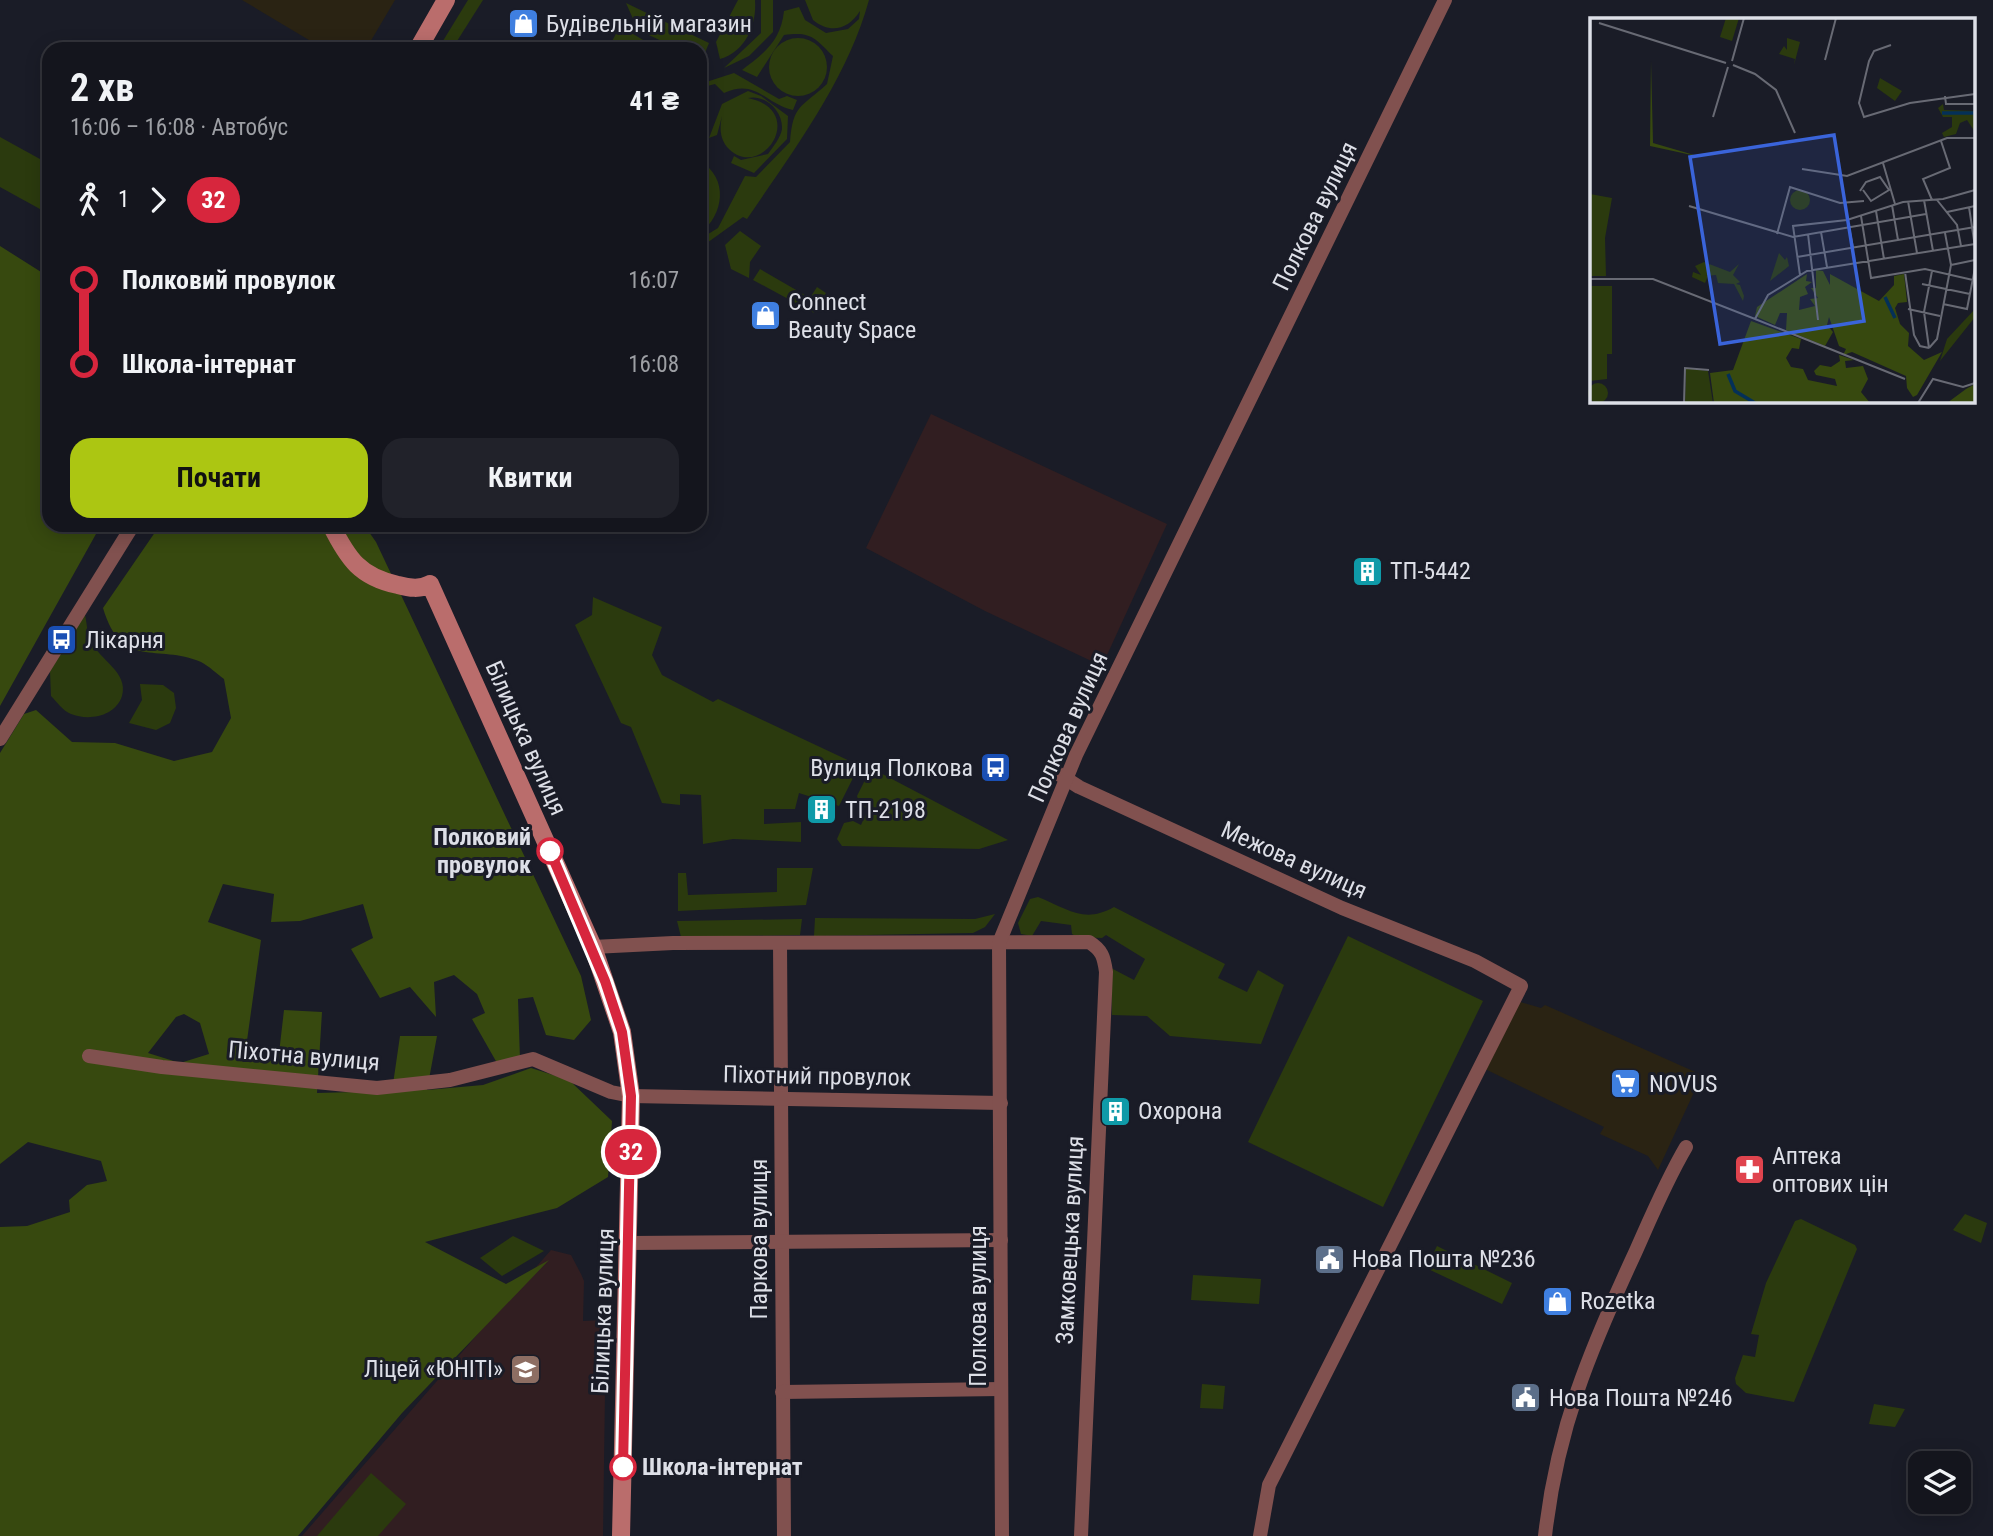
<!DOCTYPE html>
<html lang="uk">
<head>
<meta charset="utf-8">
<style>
  :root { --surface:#14151d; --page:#21222a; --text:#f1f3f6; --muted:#9d9fa4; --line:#33343b; --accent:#acc612 }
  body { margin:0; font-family:"Roboto Condensed",sans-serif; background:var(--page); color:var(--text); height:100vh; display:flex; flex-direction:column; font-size:26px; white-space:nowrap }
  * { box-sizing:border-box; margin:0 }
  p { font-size:23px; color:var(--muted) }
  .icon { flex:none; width:38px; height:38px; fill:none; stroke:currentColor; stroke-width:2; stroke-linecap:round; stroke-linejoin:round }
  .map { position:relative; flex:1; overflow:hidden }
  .drawer { position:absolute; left:42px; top:42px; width:665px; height:490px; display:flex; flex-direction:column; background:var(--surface); border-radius:21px; box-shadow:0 4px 18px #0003,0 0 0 2px var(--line) }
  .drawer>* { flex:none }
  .badge { padding:0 14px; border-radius:23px; font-size:24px; line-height:46px }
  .controls { position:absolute; left:1908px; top:1451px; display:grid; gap:14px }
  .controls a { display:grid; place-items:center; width:63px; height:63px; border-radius:14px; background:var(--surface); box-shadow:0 4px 18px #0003,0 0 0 2px var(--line); font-size:35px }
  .map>.badge { position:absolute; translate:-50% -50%; box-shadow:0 0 0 4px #fff }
  .legs { display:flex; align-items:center; gap:10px; height:77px; padding:0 28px; font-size:23px }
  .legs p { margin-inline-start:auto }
  .summary { display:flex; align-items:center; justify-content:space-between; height:119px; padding:0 28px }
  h1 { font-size:38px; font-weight:700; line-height:52px }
  .button { display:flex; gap:14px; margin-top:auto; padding:14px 28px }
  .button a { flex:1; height:80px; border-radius:21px; background:var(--accent); color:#111; font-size:28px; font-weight:700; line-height:80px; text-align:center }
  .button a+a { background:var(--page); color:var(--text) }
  ul { padding:0 28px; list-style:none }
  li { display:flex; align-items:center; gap:24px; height:84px; font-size:26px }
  li i { display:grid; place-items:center; width:10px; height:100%; margin:0 9px; background:currentColor }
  li i::after { content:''; width:18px; height:18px; margin:-9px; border:5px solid; border-radius:50%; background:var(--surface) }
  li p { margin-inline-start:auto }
  li:first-child i { background:linear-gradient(#0000 50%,currentColor 0) }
  li:last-child i { background:linear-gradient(currentColor 50%,#0000 0) }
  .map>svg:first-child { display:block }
  .commercial { fill:#2a2313 }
  .education { fill:#311e21 }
  .green { fill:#2b3a0e }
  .forest { fill:#37490f; fill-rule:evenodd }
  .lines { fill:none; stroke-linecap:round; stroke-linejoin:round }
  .street { stroke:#81514f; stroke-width:14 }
  .secondary { stroke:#ba6d6c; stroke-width:18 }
  .line-1-casing { stroke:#fff; stroke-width:16 }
  .line-1 { stroke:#d7263d; stroke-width:10 }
  .stop-1-dot { fill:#fff; stroke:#d7263d; stroke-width:3.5 }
  .labels { text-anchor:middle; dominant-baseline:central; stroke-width:6; stroke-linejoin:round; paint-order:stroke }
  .poi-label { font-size:24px; fill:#dddfe7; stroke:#1a1c27; text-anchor:start }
  .street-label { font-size:24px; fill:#dddfe7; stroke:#1a1c27 }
  .stop-label { font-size:24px; font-weight:bold; fill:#dddfe7; stroke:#1a1c27; text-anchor:end }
  .inset-river { fill:none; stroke:#043058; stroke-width:3.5 }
  .inset-road { fill:none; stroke:#686a74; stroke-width:2 }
  .view { fill:#3a64da; fill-opacity:0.15; stroke:#3a64da; stroke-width:3.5 }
  .inset-edge { fill:none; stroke:#dddfe7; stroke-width:3.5 }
</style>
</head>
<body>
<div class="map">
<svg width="1993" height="1536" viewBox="0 0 1993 1536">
  <rect width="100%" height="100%" fill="#1a1c27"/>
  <g class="commercial">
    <path d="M242 0H395L366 49H324Z"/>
    <path d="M1517 1001 1541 1008 1545 1005 1702 1075 1658 1170 1648 1156 1600 1134 1604 1127 1481 1067Z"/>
  </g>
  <g class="education">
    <path d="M931 414 1167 524 1102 666 985 611 866 548Z"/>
    <path d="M551 1250 571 1255 581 1274 584 1281 583 1321 606 1320 603 1536H302Z"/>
  </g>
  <g class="green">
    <path d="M468 0H483L452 49H438Z"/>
    <path d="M738 0H755C757 25 745 52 720 59L716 42Z"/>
    <path d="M761 0H773V32L749 56 724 68 761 33Z"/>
    <path d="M805 0H869C847 80 793 151 747 219L743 217 700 248V239L718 228 745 176 756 177 790 142C793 104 801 108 827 84L833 56C815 38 811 31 784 35L757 77 742 70C765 53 781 40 784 11L799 7 805 20 826 33 848 29 859 19 860 11C848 30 830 34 813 20Z"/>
    <path d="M626 3 709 43 702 60 700 49H679L638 30Z"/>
    <path d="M620 26 648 43 644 49H608Z"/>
    <circle cx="798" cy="67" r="29"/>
    <path d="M734 73 779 99 787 96 797 100 793 110C765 104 756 78 724 93L715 84 700 88V84Z"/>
    <path d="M748 91 761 96 788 116 787 139 754 173 731 163 734 156 741 160 768 154C773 147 781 137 782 129 783 111 765 94 748 98 810 111 760 184 727 147 719 137 720 126 722 116L717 135 709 138 722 104Z"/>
    <path d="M0 137 49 164V214L0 187Z"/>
    <path d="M700 161C729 178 724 215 700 233Z"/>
    <path d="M740 231 761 246 750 262 749 278 731 269 725 245Z"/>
    <path d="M760 269 810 298 817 287 826 293 814 313 753 280Z"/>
    <path d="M593 597 662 627 652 655 662 675 713 702 718 699 854 763 857 770 839 806 799 793 795 809H764V824L801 822V842L733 839 703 844 701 795 680 794V805L662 803 631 727 621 723 575 625 592 615Z"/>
    <path d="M85 615C87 623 87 634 91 641 99 660 129 672 122 696 115 717 88 721 71 714 63 711 56 701 51 696L50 671Z"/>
    <path d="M140 684 163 685 174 693 176 708 170 723 156 730 129 723 142 700Z"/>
    <path d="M871 768 1008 840 979 849 842 846 837 839 844 823 853 821 861 825 868 809 860 805 857 796Z"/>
    <path d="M777 868H813L806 905 678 911V873H686L688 895 777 892Z"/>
    <path d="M1038 897C1068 909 1084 924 1114 907L1225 964 1218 978 1247 992 1258 970 1284 985 1261 1044 1170 1036 1147 1016 1112 1015 1111 968 1134 980 1145 959 1106 935 1102 938 1077 937 1072 934 1071 925 1041 921 1032 936 1021 934 1018 923 1030 899Z"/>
    <path d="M995 914 985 927 973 933 814 936 815 918 975 919Z"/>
    <path d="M802 919 800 935 681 937 677 921Z"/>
    <path d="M1348 936 1483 1001 1383 1207 1248 1142Z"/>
    <path d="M1965 1214 1987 1223 1981 1243 1953 1230Z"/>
    <path d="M1801 1219 1855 1245 1857 1249 1794 1402 1746 1393 1736 1384 1735 1378 1743 1355 1755 1357 1759 1335 1751 1334 1766 1283 1795 1221Z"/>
    <path d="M513 1236 544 1251 502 1276 480 1258Z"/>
    <path d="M1437 1246 1512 1283 1502 1304 1426 1268Z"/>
    <path d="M1193 1275 1261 1279 1259 1304 1191 1300Z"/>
    <path d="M1202 1384 1225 1386 1223 1409 1200 1408Z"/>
    <path d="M1874 1404 1905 1409 1895 1427 1869 1424Z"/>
    <path d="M371 1473 406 1504 378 1536H317Z"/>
  </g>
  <g class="forest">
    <path d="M0 246 49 277V525H101L0 706Z"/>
    <path d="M160 525H364L376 542 581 976 591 1020 574 1040 546 1035 533 997 518 999 520 1059 497 1063 472 1019 485 1013 477 994 454 975 434 982 436 1017 410 987 380 998 351 949 373 938 363 904 300 921 271 922 274 894 223 884 208 922 261 940 245 1055 278 1062 284 1010 322 1012 317 1093 392 1091 400 1036H437L427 1090 483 1085 531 1068 569 1080 612 1121 608 1177 557 1208 425 1242 506 1284 549 1260 402 1413 298 1536H0V1227L27 1226 70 1212 69 1200 87 1185 107 1181 101 1161 28 1142 0 1164V753L24 714 36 710 72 742 115 743 174 761 212 752 231 718 224 679C217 674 209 666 201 662 157 643 122 671 103 608ZM184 1014 200 1023 209 1054 180 1063 148 1053 176 1017Z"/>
  </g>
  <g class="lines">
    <g class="street">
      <path d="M0 739 133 525"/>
      <path d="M1051 769 1079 787 1342 908 1475 961 1521 986 1269 1485 1260 1536"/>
      <path d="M780 943 784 1536"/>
      <path d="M593 947 673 943 1089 942C1102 950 1104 957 1106 972L1081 1536"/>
      <path d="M89 1056 162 1067 377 1088 450 1080 533 1059 611 1092 631 1096 1001 1103"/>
      <path d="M630 1243 1001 1240"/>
      <path d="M782 1392 1001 1389"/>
      <path d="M1002 1536 999 943 1076 755 1445 0"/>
      <path d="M1545 1536C1557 1428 1590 1350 1635 1253 1651 1217 1666 1181 1686 1147"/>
    </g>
    <g class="secondary">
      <path d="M418 49 446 0"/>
      <path d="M331 525C348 559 360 577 398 585 409 588 420 590 430 584L593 947 622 1032 631 1096 621 1536"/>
    </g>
  </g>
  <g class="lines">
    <defs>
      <path id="line-1" d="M550 851 605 981 622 1032 631 1096 623 1467"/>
    </defs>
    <use href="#line-1" class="line-1-casing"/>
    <use href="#line-1" class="line-1"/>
  </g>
  <defs>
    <symbol id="shop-square" viewBox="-11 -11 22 22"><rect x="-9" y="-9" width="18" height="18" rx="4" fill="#3f7fe0" stroke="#1a1c27"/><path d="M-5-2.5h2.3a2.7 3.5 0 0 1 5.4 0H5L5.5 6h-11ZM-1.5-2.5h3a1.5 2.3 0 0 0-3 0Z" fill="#fff"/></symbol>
    <symbol id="building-square" viewBox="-11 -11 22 22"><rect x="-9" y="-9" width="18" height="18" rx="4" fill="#0f9aa8" stroke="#1a1c27"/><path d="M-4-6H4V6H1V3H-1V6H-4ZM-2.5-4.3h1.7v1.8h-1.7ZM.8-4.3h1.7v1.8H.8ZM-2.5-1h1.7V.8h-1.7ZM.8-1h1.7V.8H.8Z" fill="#fff"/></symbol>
    <symbol id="bus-square" viewBox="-11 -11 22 22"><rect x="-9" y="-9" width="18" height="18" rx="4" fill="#1a4fb4" stroke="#1a1c27"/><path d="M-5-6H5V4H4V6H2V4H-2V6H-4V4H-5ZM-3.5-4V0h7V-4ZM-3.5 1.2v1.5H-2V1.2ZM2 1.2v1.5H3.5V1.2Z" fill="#fff"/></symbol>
    <symbol id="supermarket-square" viewBox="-11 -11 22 22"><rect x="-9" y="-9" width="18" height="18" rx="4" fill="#3f7fe0" stroke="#1a1c27"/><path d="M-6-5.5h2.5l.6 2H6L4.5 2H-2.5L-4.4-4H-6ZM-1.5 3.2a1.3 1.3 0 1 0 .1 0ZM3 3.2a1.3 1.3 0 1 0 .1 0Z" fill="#fff"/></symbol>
    <symbol id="pharmacy-square" viewBox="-11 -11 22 22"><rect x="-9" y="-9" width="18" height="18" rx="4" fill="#e0444e" stroke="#1a1c27"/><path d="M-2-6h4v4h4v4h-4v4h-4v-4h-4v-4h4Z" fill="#fff"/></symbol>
    <symbol id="civic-square" viewBox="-11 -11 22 22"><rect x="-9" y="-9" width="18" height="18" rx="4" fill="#5c6f8a" stroke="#1a1c27"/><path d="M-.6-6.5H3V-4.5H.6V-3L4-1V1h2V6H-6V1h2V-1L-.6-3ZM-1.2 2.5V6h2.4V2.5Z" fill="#fff"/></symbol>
    <symbol id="school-square" viewBox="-11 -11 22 22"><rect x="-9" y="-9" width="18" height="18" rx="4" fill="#8d6e63" stroke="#1a1c27"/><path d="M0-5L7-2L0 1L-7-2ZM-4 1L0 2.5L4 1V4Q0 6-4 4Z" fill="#fff"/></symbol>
  </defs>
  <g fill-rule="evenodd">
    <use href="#shop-square" x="506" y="6" width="35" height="35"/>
    <use href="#shop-square" x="748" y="298" width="35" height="35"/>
    <use href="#building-square" x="1350" y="554" width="35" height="35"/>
    <use href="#bus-square" x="44" y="622" width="35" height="35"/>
    <use href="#bus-square" x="978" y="750" width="35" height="35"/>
    <use href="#building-square" x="804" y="792" width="35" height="35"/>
    <use href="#supermarket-square" x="1608" y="1066" width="35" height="35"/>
    <use href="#building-square" x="1098" y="1094" width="35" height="35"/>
    <use href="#pharmacy-square" x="1732" y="1152" width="35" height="35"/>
    <use href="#civic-square" x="1312" y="1242" width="35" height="35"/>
    <use href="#shop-square" x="1540" y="1284" width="35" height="35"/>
    <use href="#school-square" x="508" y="1352" width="35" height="35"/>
    <use href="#civic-square" x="1508" y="1380" width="35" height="35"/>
  </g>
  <g class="stop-1-dot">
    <circle cx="550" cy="851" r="12"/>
    <circle cx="623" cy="1467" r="12"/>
  </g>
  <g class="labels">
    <g class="poi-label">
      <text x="546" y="24">Будівельній магазин</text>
      <text x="788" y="302">Connect<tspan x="788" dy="28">Beauty Space</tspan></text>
      <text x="1390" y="571">ТП-5442</text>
      <text x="85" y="640">Лікарня</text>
      <text x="973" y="768" text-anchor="end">Вулиця Полкова</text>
      <text x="845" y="810">ТП-2198</text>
      <text x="1649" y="1084">NOVUS</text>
      <text x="1138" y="1111">Охорона</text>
      <text x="1772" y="1156">Аптека<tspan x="1772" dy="28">оптових цін</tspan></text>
      <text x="1352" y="1259">Нова Пошта №236</text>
      <text x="1580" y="1301">Rozetka</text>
      <text x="503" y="1369" text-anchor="end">Ліцей «ЮНІТІ»</text>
      <text x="1549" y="1398">Нова Пошта №246</text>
    </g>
    <g class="street-label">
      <text transform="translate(1315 216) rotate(-64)">Полкова вулиця</text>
      <text transform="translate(1068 727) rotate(-66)">Полкова вулиця</text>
      <text transform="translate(526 738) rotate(66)">Білицька вулиця</text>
      <text transform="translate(1294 860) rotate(24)">Межова вулиця</text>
      <text transform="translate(304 1056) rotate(5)">Піхотна вулиця</text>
      <text transform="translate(817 1076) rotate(1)">Піхотний провулок</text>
      <text transform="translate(759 1239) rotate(-90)">Паркова вулиця</text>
      <text transform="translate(1070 1240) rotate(-87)">Замковецька вулиця</text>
      <text transform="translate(978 1306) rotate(-90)">Полкова вулиця</text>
      <text transform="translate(603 1311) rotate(-88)">Білицька вулиця</text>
    </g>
    <g class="stop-label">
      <text x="531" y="837">Полковий<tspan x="531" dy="28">провулок</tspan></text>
      <text x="642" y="1467" text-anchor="start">Школа-інтернат</text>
    </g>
  </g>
  <g transform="translate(1590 18)">
    <rect width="385" height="385" fill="#1a1c27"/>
    <path d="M136 0H149L142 23 130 19ZM197 20 210 24 204 47 205 41 189 36 194 28 197 32ZM290 60 312 73 305 83 287 70ZM353 86 354 92 385 93V114L377 102 370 105 366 116 354 119 352 115 362 109V99H353L348 90ZM200 182a10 10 0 1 1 20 0a10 10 0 1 1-20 0ZM0 176 22 180 15 220 16 258H0ZM189 235 195 242 197 239 199 248 180 263ZM114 244 140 254 149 246 143 257 150 264 146 266 150 267 154 278 153 283 144 266 128 265 126 257 115 258H118L115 265 102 259 103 254 111 257 105 248ZM22 268V336H17V361L0 363V268ZM385 291V299L350 343 357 321ZM96 350 118 353 123 385H95ZM-2 375a10 10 0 1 1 20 0a10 10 0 1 1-20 0Z" fill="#2b3a0e"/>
    <path d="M61 43 63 125 111 139 60 128ZM226 252 233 253 240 267V256L289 283 304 267V258L314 256 317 284 308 285 305 290 310 306 319 315 318 328 334 342 352 334 327 377 323 379 317 370 316 358 262 334 253 337 256 331 249 328 239 299 237 307 243 314 235 328 196 312 197 295H190L185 307 165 298 167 289 217 256 216 263 222 264 215 269 218 276 210 279 209 292 225 288 220 281 228 280 221 270H226ZM161 303 211 321 209 331 202 330 196 340 201 349 213 351 218 362 247 368 245 361 226 357 224 353 230 347 241 349 250 343 249 337 264 342 255 343 256 350 273 348 278 361 271 374 280 385H124L120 355 143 352ZM385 366V385H357L376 371Z" fill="#37490f"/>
    <path class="inset-river" d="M352 95H385M295 279 305 300M138 356 145 373 165 385"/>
    <path class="inset-road" d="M9 5 136 45M301 27 284 33 279 43 269 85 274 99 320 85 385 76M235 42 246 0M142 43 154 0M143 47 165 56 186 72 205 115M355 78 356 86H385M123 99 138 49M293 145 305 186M212 151 257 158 357 120H385M270 173 276 164 290 159 299 172 281 183 273 172M334 182 343 233M342 182 333 161 360 150 351 123M347 182 367 207 371 228M318 183 327 235M302 187 308 222M99 188 203 219 336 196M379 189 385 229M286 193 294 241M357 194 385 188M271 198 281 260 335 251 383 262M259 209 263 230M231 214 237 249M187 216 200 169 250 185 274 183M218 216 228 302M207 239 385 209M361 247 385 242M315 254 324 317 330 328 339 330M210 257 203 208 257 202 313 184 353 181 385 172M0 261H63L165 301 178 277 217 253 385 226M332 266 380 276M353 286 377 291 385 250M318 291 350 298M165 301 315 361M339 330 347 321 361 247 355 215M339 330 334 294 342 253M94 385 95 350 119 352M328 385 343 361 373 369 385 365"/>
    <path class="view" d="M244 117 274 303 130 326 100 139Z"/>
    <rect width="385" height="385" class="inset-edge"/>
  </g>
</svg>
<div class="controls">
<a><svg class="icon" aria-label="layers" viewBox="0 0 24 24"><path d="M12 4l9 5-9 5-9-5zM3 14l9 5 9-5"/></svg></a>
</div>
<b class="badge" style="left:631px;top:1152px;background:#d7263d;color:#fff">32</b>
<section class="drawer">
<div class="summary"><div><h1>2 хв</h1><p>16:06 – 16:08 · Автобус</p></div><b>41 ₴</b></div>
<div class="legs"><svg class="icon" aria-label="walk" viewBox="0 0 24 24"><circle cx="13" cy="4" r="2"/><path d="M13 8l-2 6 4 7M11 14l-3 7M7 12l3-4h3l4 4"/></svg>1<svg class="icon" aria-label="forward" viewBox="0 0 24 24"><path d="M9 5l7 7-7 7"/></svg><b class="badge" style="background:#d7263d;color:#fff">32</b></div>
<ul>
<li><i style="color:#d7263d"></i><b>Полковий провулок</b><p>16:07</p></li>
<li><i style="color:#d7263d"></i><b>Школа-інтернат</b><p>16:08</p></li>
</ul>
<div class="button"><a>Почати</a><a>Квитки</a></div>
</section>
</div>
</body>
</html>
